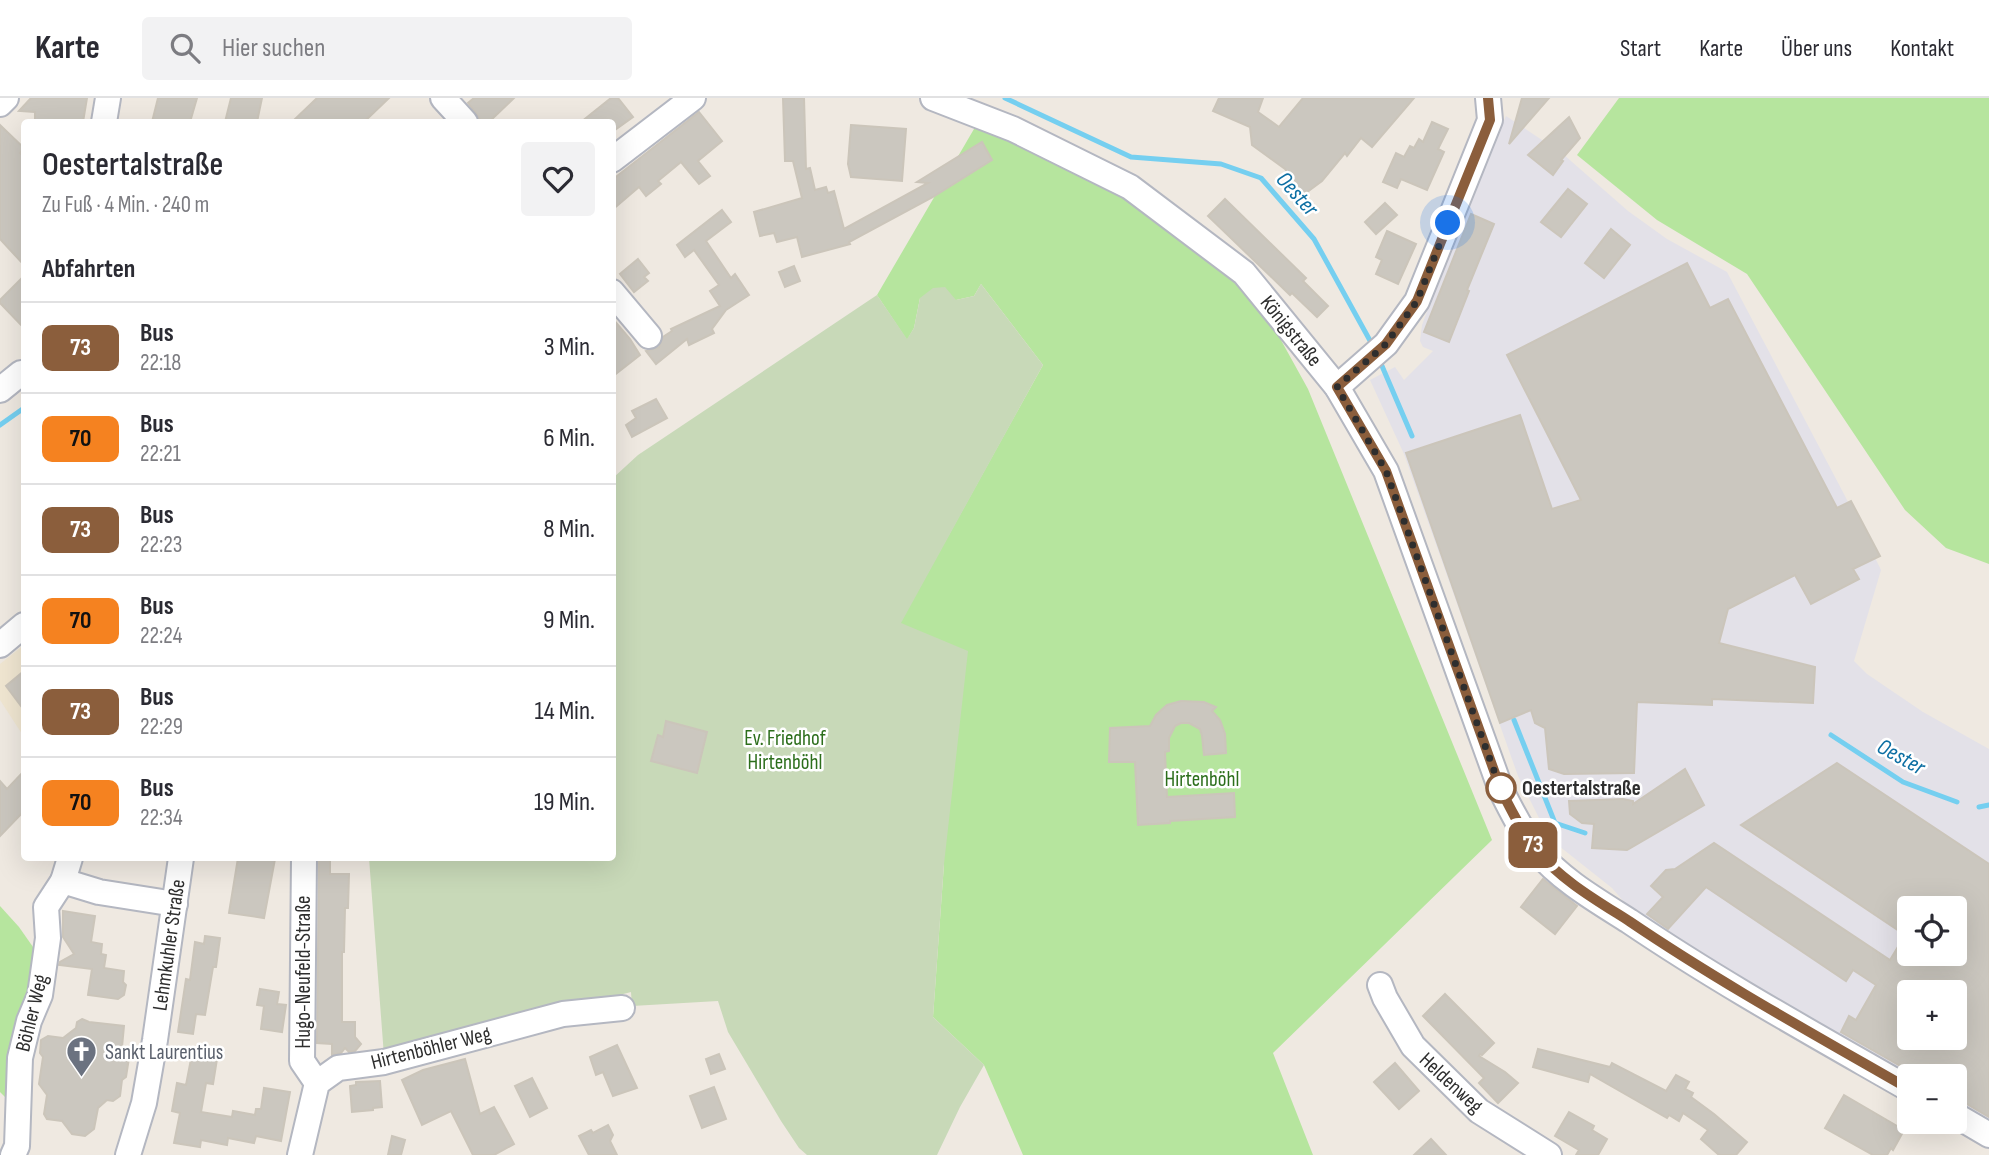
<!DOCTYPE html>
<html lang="de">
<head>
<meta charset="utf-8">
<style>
  :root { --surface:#fff; --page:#f2f2f3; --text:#2b2b33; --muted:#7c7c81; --line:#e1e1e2 }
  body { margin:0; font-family:"Sofia Sans Condensed",sans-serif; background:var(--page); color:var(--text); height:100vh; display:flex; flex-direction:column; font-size:26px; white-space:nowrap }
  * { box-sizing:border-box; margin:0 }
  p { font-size:23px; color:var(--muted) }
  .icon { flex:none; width:38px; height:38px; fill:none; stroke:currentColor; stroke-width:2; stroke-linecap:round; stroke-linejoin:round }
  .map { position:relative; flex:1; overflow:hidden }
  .panel { position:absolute; left:21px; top:21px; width:595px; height:742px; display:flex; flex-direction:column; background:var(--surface); border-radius:7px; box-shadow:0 7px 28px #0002 }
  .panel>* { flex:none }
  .badge { padding:0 14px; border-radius:10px; font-size:24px; line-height:46px }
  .fabs { position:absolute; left:1897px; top:798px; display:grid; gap:14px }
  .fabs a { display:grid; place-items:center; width:70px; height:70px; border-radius:7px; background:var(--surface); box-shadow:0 7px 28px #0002; font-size:35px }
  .you { position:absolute; width:35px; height:35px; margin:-18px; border:5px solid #fff; border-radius:50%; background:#1a73e8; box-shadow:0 0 0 10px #1a73e833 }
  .map>.badge { position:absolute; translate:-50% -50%; box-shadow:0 0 0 4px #fff }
  h2 { padding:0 21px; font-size:26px; line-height:63px }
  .round { display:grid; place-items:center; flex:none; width:74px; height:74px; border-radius:7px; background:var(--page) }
  .head { display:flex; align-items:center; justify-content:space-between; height:119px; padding:0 21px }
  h1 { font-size:33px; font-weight:600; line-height:52px }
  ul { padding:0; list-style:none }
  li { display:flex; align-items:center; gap:21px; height:91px; padding:0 21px; border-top:2px solid var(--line) }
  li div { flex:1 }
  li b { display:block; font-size:26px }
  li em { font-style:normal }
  li .badge { min-width:77px; font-weight:700; text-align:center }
  header { display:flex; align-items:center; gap:42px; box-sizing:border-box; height:98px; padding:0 35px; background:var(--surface); border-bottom:2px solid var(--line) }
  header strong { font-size:33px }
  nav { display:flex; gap:38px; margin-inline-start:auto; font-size:24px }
  .search { width:490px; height:63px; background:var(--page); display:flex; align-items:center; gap:18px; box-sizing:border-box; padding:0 24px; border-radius:7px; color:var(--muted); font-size:26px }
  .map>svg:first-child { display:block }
  .industrial { fill:#e3e1e8; fill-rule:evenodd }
  .education { fill:#f0e6d1 }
  .green { fill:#b6e59e }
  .cemetery { fill:#c8d9b8 }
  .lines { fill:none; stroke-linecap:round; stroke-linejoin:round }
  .stream { stroke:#75cff0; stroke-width:5 }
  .building { fill:#cbc7bf; stroke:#cbc5ba; stroke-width:2; fill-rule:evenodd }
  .minor-casing { stroke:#b4b7c1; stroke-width:28 }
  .minor { stroke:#fff; stroke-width:24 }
  .line-casing { stroke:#fff; stroke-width:16 }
  .line { stroke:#8b5e3c; stroke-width:10 }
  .walk { stroke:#2e2e2e; stroke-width:7; stroke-dasharray:0 12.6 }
  .stop-dot { fill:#fff; stroke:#8b5e3c; stroke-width:3.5 }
  .labels { text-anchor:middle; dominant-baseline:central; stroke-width:5; stroke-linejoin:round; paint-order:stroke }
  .street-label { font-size:21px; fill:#2e2e2e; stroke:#fff }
  .park-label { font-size:21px; fill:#2c6e1b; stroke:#fff }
  .stop-label { font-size:21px; font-weight:bold; fill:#2e2e2e; stroke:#fff; text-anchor:start }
  .worship-label { font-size:21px; fill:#5b616d; stroke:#fff; text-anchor:start }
  .water-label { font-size:23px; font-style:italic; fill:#0d6fa3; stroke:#fff }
</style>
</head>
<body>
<header>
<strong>Karte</strong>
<div class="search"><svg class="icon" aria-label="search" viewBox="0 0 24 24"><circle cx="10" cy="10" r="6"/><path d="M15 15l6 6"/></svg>Hier suchen</div>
<nav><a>Start</a><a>Karte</a><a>Über uns</a><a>Kontakt</a></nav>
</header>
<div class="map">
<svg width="1989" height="1057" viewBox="0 0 1989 1057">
  <rect width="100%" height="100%" fill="#efe9e1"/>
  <path class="industrial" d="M1506 18 1563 56 1628 113 1667 141 1727 174 1845 398 1881 472 1854 563 1867 576 1923 614 1989 651V1028L1955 1009V978H1909L1657 842 1612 790 1559 748 1542 726 1518 678 1404 356 1370 282 1395 269 1404 282 1433 253 1423 249 1420 243 1422 227 1465 112ZM1909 810H1955V856H1909ZM1909 894H1955V940H1909Z"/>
  <path class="education" d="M24 547V639L0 602V566Z"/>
  <g class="green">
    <path d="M1619 0H1989V466L1946 450 1905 412 1747 176 1657 122 1577 57Z"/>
    <path d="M981 19 1130 89 1244 175 1308 291 1492 742 1273 955 1313 1057H1023L984 967 933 919 944 766 900 525 1043 267 981 186 974 198 956 202 920 200 914 230 907 242 877 197Z"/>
    <path d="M0 808 19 829 40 859 6 1000 0 994Z"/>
  </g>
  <path class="cemetery" d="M981 186 1043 267 901 525 968 553 944 766 933 919 984 967 960 1009 937 1057H807L799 1050 781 1023 728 934 718 903 632 908 631 894 384 958 369 760H612L613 380 638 357 877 197 907 241 914 230 920 200 933 190 945 189 956 202 974 198Z"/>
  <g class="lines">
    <g class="stream">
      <path d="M1005 0 1131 59 1221 66 1261 80 1314 141 1373 248"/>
      <path d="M1379 261 1412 338"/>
      <path d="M0 327 24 310"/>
      <path d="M1514 622 1555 725 1585 735"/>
      <path d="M1831 637 1903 684 1957 704"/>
      <path d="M1979 709 1989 707"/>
    </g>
  </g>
  <g class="building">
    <path d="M31 0H87L83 24H35V14L19 13Z"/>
    <path d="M158 0H197L190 24H152Z"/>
    <path d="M231 0H262L257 24H225Z"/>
    <path d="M317 0H389L364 24H292Z"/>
    <path d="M474 0H514L489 24H481L476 15 468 5Z"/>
    <path d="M611 0H618L633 19 612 34V24H581Z"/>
    <path d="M783 0H804L806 71 810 70 815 92 826 89 828 95 834 93 844 131 928 85 917 84 982 44 992 62 933 99 849 144 850 146 802 159 797 139 777 144 774 135 760 138 754 114 802 100 793 63H785Z"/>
    <path d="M1219 0H1263L1258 14 1279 29 1303 0H1414L1372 49 1361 40 1347 58 1345 55 1322 83 1303 97 1285 71 1252 47 1250 29 1213 13Z"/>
    <path d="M1522 0H1549L1509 46Z"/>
    <path d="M699 14 722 43 698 63 710 78 699 86 681 64 658 83 661 86 646 98 639 89 612 112V82Z"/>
    <path d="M1569 19 1580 40 1561 62 1563 63 1553 77 1528 57Z"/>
    <path d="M1432 24 1448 31 1438 51 1444 54 1427 92 1401 81 1397 90 1383 84 1396 55 1404 59 1410 48 1414 50 1419 41 1423 44Z"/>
    <path d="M0 27 24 50 20 55 24 58V167L0 141Z"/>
    <path d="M851 27 906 31 902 83 851 79 848 66Z"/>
    <path d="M1568 91 1587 106 1561 139 1541 124Z"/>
    <path d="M1225 101 1306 180 1303 183 1328 208 1317 219 1292 195 1290 197 1208 118Z"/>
    <path d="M1385 105 1397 117 1376 136 1365 124Z"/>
    <path d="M722 112 731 124 706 143 731 180 735 176 749 197 726 212 712 231 714 235 689 247 687 241 656 266 646 253 659 249 663 239 672 233 671 231 720 208 710 193 719 187 694 152 685 159 677 147Z"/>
    <path d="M1471 116 1494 126 1467 192 1469 193 1449 244 1424 234Z"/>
    <path d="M1611 131 1630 147 1604 180 1585 165Z"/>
    <path d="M1387 133 1416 146 1398 186 1376 176 1382 162 1376 159Z"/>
    <path d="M638 161 649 175 644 179 648 183 634 194 620 176Z"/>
    <path d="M1687 165 1710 210 1728 201 1837 410 1851 403 1880 458 1853 471 1859 481 1811 506 1795 477 1728 511 1719 545 1815 569 1813 605 1712 601V607L1637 604 1634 675 1564 676 1549 671 1545 630 1535 625 1531 612 1500 625 1406 355 1520 317 1552 411 1581 402 1507 257Z"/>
    <path d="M794 168 800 183 785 189 779 174Z"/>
    <path d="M24 178V230L0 205V202Z"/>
    <path d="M612 220 630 241 640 257 612 279Z"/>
    <path d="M656 301 667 320 632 339 626 327 636 320 632 313Z"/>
    <path d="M24 573V612L6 588Z"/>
    <path d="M1181 603 1204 604 1216 609 1212 613 1220 622 1225 636 1226 655 1204 657 1202 638 1200 631 1189 625H1181L1175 628 1169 640V653L1165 654 1167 699 1234 695 1235 719 1170 723V725L1138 727 1135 664H1109L1110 630 1150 628 1156 617 1167 607Z"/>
    <path d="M666 623 707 634 697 675 651 663 658 637 663 639Z"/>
    <path d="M1837 665 1989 766V1019L1955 999V978H1918L1841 934 1849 918 1856 922 1876 887 1853 872 1846 883 1706 789 1668 831 1647 816 1663 799 1651 788 1666 772 1675 771 1714 745 1890 862 1905 837 1741 727ZM1909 810H1955V856H1909ZM1909 894H1955V940H1909Z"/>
    <path d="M1685 671 1704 707 1627 752 1592 750 1594 726 1582 725 1570 716 1569 703 1623 701 1633 703V706Z"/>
    <path d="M24 673V713L0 738V683L7 691Z"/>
    <path d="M238 760 275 761 264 820 229 815Z"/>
    <path d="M319 760H330V776H349L348 810H345L344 854H342V924H355V939L361 946 355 953 349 954 345 950 341 955 332 957V946L317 945Z"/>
    <path d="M1543 781 1577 808 1555 836 1521 809Z"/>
    <path d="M63 813 95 818 91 844 102 846 101 856 106 857 104 870 124 873 123 884 126 887 124 897 118 901 88 897 92 871 59 867 60 864 74 856 63 839Z"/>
    <path d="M205 838 220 840 216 869H213L205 917 196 916 193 936 178 934 186 881 190 882 195 844 204 846Z"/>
    <path d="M260 891 279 894 277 906 286 907 282 934 261 931 264 908 257 907Z"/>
    <path d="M1445 896 1494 945 1482 957 1480 956 1479 958 1505 974 1518 985 1498 1005 1479 985 1484 980 1423 918Z"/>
    <path d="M82 921 89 924 124 928 122 949 129 960 126 979 122 982 120 998 113 1003 107 1002 98 1010 94 1031 85 1038 72 1036 62 1023 47 1021 44 1016 47 997 39 986 43 959 40 955 41 942 48 938 63 940 76 930 77 924Z"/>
    <path d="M617 947 637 990 613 998 603 974 596 977 590 959Z"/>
    <path d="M1538 951 1610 969 1612 965 1666 993 1676 977 1689 984 1685 991 1693 995 1691 999 1714 1016 1747 1044 1736 1057H1719L1701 1041 1708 1032 1683 1015 1679 1023 1669 1017 1667 1020 1590 976 1588 984 1533 969Z"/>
    <path d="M192 956 217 961 213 986 206 985 201 1014 232 1019 233 1013 255 1017 256 1011H261L264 990 290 994 281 1043 256 1038 254 1045 228 1040 227 1047 201 1042 200 1049 174 1045 180 1015 172 1013 177 985 186 987Z"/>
    <path d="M719 956 725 971 711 976 706 961Z"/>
    <path d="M465 961 480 1016 494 1009 514 1046 494 1057H473L451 1013 422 1027 402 982 423 972Z"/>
    <path d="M1395 965 1419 993 1399 1011 1374 984Z"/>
    <path d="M532 980 547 1010 530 1019 515 988Z"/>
    <path d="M380 983 382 1009 373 1010V1012L352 1014 350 988 356 987V984Z"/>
    <path d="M714 989 726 1021 702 1030 690 998Z"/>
    <path d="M1844 997 1904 1032 1893 1052 1891 1050 1887 1057H1873L1825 1030Z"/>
    <path d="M1569 1014 1594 1028 1592 1032 1607 1041 1598 1057H1576L1579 1052 1555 1038Z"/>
    <path d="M608 1027 613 1037 610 1043 617 1057H589L579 1038 591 1032 593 1035Z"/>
    <path d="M392 1038 405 1042 401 1057H388Z"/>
    <path d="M1431 1041 1446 1057H1414Z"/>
  </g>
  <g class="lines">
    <defs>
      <g id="minor">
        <path d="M443 0 465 24"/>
        <path d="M933 0 1013 31 1130 89 1244 175 1337 289 1386 373 1501 692C1511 712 1522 734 1536 752 1561 782 1596 802 1629 823 1719 884 1815 937 1909 991"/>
        <path d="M0 6 6 0"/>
        <path d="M104 24 108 0"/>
        <path d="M612 62 693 0"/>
        <path d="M612 194 649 238"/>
        <path d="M1337 289 1386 246 1417 203 1490 22 1488 0"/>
        <path d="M0 292 21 275"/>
        <path d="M0 547 24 527"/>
        <path d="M304 760 302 963 317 985"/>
        <path d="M63 783 70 760"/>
        <path d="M1380 887 1385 900 1413 948 1479 1013 1549 1057"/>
        <path d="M1955 1017 1989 1037"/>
        <path d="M13 1057 17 1048 20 960 29 923 40 897 48 840 46 809 63 783 99 794 175 806"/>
        <path d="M128 1057 144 1005 155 942 181 760"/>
        <path d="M300 1057 317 985 338 970 384 964 563 916 622 910"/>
      </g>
    </defs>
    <use href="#minor" class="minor-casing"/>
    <use href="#minor" class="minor"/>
  </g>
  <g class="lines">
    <defs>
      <path id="line" d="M1488 0 1490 22 1417 203 1386 246 1337 289 1386 373 1501 692C1511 712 1522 734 1536 752 1561 782 1596 802 1629 823 1719 884 1815 937 1909 991"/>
    </defs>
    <use href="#line" class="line-casing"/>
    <use href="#line" class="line"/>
    <path class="walk" d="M1448 125 1417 203 1386 246 1337 289 1386 373 1501 692V690"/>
  </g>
  <defs>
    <symbol id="church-pin" viewBox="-11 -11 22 30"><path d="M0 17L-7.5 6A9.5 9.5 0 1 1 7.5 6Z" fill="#6b7280" stroke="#fff"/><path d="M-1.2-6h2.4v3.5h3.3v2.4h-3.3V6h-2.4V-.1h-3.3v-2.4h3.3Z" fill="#fff"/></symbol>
  </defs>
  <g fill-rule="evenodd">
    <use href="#church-pin" x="64" y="936" width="35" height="47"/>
  </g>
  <circle class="stop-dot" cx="1501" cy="690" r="14"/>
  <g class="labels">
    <g class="street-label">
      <text transform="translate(1291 233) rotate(51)">Königstraße</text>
      <text transform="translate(169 847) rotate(-82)">Lehmkuhler Straße</text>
      <text transform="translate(303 874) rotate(-90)">Hugo-Neufeld-Straße</text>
      <text transform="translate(32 915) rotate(-76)">Böhler Weg</text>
      <text transform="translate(431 950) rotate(-14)">Hirtenböhler Weg</text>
      <text transform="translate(1451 985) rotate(43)">Heldenweg</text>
    </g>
    <g class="park-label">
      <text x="785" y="640">Ev. Friedhof<tspan x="785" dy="24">Hirtenböhl</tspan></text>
      <text x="1202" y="681">Hirtenböhl</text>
    </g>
    <g class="stop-label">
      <text x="1522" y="690">Oestertalstraße</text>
    </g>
    <g class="worship-label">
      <text x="105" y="954">Sankt Laurentius</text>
    </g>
    <g class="water-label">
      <text transform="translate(1297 96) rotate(48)">Oester</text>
      <text transform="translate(1901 659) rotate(29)">Oester</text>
    </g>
  </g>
</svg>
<div class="fabs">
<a><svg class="icon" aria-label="locate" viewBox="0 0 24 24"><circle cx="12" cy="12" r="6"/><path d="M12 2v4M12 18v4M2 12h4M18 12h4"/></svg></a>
<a>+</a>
<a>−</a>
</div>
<div class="you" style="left:1448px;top:125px"></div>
<b class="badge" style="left:1533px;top:747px;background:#8b5e3c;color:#fff">73</b>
<section class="panel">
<div class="head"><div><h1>Oestertalstraße</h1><p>Zu Fuß · 4 Min. · 240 m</p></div><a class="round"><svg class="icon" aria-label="heart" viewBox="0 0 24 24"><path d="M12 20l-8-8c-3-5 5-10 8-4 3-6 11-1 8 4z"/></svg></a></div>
<h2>Abfahrten</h2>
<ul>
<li><span class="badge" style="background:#8b5e3c;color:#fff">73</span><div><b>Bus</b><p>22:18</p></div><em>3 Min.</em></li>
<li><span class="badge" style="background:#f58220;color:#111">70</span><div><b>Bus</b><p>22:21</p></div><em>6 Min.</em></li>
<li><span class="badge" style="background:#8b5e3c;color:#fff">73</span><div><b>Bus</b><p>22:23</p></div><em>8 Min.</em></li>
<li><span class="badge" style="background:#f58220;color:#111">70</span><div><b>Bus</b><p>22:24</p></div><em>9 Min.</em></li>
<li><span class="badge" style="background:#8b5e3c;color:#fff">73</span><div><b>Bus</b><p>22:29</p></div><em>14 Min.</em></li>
<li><span class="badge" style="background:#f58220;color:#111">70</span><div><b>Bus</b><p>22:34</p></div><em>19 Min.</em></li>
</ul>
</section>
</div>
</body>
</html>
